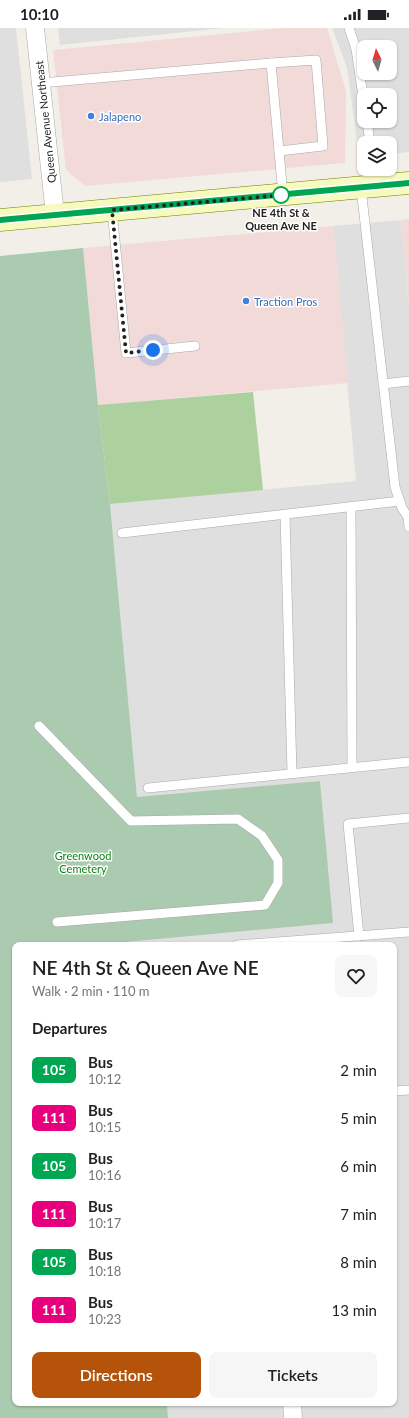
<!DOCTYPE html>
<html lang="en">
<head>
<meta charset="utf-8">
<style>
  :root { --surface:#fff; --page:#f6f6f6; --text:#202124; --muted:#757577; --accent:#b45309 }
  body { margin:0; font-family:Lato,sans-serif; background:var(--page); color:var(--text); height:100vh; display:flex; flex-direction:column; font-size:15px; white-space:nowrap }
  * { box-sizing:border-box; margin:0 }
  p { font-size:13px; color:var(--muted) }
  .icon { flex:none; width:22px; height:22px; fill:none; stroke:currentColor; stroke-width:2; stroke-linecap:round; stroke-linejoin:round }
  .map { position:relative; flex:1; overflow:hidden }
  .side { position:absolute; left:12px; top:914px; width:385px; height:464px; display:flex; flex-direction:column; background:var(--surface); border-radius:8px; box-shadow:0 1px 3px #0004 }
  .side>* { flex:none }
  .badge { padding:0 8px; border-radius:6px; font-size:14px; line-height:26px }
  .needle { width:26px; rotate:355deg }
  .buttons { position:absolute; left:357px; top:12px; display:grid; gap:8px }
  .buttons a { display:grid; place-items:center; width:40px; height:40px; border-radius:8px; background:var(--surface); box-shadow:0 1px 3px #0004; font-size:20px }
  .you { position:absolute; width:20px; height:20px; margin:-10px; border:3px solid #fff; border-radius:50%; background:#1a73e8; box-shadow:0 0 0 6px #1a73e833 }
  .map>.badge { position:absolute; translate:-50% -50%; box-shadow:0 0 0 2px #fff }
  h2 { padding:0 20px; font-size:15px; line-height:36px }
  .round { display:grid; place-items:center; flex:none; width:42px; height:42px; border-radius:8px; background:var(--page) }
  .headline { display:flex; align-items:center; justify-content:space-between; height:68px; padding:0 20px }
  h1 { font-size:19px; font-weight:600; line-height:30px }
  .primary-button { display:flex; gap:8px; margin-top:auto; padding:8px 20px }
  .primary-button a { flex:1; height:46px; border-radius:8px; background:var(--accent); color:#fff; font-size:16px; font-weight:600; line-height:46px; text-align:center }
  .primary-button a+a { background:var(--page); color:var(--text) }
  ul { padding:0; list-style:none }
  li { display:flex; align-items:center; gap:12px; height:48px; padding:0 20px }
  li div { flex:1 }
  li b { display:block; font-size:15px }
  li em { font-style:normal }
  li .badge { min-width:44px; font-weight:700; text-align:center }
  .status { display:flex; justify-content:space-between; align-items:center; height:28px; padding:0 20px; background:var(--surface); direction:ltr }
  .status svg { height:11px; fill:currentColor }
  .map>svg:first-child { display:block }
  .residential { fill:#e0dfdf; fill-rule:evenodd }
  .commercial { fill:#f2dad9 }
  .forest { fill:#add19e }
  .cemetery { fill:#aacbaf }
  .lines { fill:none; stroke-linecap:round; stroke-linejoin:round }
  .lane-casing { stroke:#a9a9a9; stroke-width:10 }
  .street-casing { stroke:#a9a9a9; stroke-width:19 }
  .secondary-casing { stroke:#707d05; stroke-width:23 }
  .lane { stroke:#fff; stroke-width:9 }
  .street { stroke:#fff; stroke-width:18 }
  .secondary { stroke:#f7fabf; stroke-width:22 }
  .line-casing { stroke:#fff; stroke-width:9 }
  .line { stroke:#00a651; stroke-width:6 }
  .walk { stroke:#222; stroke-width:4; stroke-dasharray:0 7.2 }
  .shop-dot { fill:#3f7fe0; stroke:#fff; stroke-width:1.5 }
  .stop-dot { fill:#fff; stroke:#00a651; stroke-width:2 }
  .labels { text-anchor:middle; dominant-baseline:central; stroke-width:3; stroke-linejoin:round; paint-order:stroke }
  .shop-label { font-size:11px; fill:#366cbe; stroke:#fff; text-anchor:start }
  .street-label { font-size:11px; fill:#222; stroke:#fff }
  .stop-label { font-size:11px; font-weight:bold; fill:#222; stroke:#fff }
  .park-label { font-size:11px; fill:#0c8416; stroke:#fff }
</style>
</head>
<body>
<div class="status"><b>10:10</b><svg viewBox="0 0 49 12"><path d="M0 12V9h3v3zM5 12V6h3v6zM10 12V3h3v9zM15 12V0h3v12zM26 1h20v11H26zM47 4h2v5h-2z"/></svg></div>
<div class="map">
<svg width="409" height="1390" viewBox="0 0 409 1390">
  <rect width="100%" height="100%" fill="#f2efe9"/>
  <g class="residential">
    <path d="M0 0H16L32 151 0 154Z"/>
    <path d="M58 0H224L60 17Z"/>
    <path d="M332 0H409V124L390 126V115H364V128L359 129 347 39ZM364 19H390V45H364ZM364 67H390V93H364Z"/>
    <path d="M401 192 409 280V1390H168L167 1375H394V917H126V914L332 895 320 753 137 770 110 476 356 453 333 198Z"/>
  </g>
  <g class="commercial">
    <path d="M284 0H327L346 63 345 135 85 158 66 142 53 22Z"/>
    <path d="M409 191V280L401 192Z"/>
    <path d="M333 198 348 355 98 377 83 220Z"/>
  </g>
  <path class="forest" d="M253 364 263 462 110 476 98 377Z"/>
  <path class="cemetery" d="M83 220 98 377 110 476 137 769 320 753 333 895 126 914V917H15V1375H167L168 1390H0V228Z"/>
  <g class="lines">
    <defs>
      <g id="lane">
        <path d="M349 0 356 21 364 75"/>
        <path d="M271 35 316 32 323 118 279 123"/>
        <path d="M41 55 271 35 283 167"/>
        <path d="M367 93 370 115"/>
        <path d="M373 141 376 158"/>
        <path d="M361 160 395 459 402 480 408 489 409 499"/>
        <path d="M112 182 126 325 195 318"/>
        <path d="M383 356 409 353"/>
        <path d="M351 479 352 739"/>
        <path d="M285 487 292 745"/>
        <path d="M122 505 400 473"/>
        <path d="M39 698 131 793 238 791 262 808 278 832V855L265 877 57 894"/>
        <path d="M148 760 409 734"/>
        <path d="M359 908 348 796 409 790"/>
        <path d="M237 917 409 904"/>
        <path d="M394 1063 409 1062"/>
      </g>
      <g id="street">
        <path d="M35 0 55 187"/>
        <path d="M292 1375 293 1390"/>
      </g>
      <path id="secondary" d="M0 192 409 155"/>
    </defs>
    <use href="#lane" class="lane-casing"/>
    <use href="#street" class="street-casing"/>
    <use href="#secondary" class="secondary-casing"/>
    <use href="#lane" class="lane"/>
    <use href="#street" class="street"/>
    <use href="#secondary" class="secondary"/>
  </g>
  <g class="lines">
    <defs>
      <path id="line" d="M0 192 409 155"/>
    </defs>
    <use href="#line" class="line-casing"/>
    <use href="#line" class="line"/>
    <path class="walk" d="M153 322 126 325 112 182 283 167H281"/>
  </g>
  <g class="shop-dot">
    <circle cx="91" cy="88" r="4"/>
    <circle cx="246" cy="273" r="4"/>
  </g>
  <circle class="stop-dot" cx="281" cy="167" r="8"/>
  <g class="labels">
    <g class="shop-label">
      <text x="99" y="88">Jalapeno</text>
      <text x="254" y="273">Traction Pros</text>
    </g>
    <g class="street-label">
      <text transform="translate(45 94) rotate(-96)">Queen Avenue Northeast</text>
    </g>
    <g class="stop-label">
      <text x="281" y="184">NE 4th St &amp;<tspan x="281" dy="13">Queen Ave NE</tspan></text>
    </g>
    <g class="park-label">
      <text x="83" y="827">Greenwood<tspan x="83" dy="13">Cemetery</tspan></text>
    </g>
  </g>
</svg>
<div class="buttons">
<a><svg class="needle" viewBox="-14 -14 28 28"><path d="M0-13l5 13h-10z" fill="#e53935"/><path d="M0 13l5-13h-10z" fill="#757577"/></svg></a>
<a><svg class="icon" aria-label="locate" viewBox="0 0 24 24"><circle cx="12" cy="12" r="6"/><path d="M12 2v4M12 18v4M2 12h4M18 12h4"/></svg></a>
<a><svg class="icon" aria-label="layers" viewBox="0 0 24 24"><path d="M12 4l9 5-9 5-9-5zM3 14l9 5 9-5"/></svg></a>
</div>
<div class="you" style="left:153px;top:322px"></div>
<section class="side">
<div class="headline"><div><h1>NE 4th St &amp; Queen Ave NE</h1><p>Walk · 2 min · 110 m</p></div><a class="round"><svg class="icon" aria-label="heart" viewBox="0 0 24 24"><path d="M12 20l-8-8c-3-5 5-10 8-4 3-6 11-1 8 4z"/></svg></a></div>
<h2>Departures</h2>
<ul>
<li><span class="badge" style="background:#00a651;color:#fff">105</span><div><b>Bus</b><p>10:12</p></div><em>2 min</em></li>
<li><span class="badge" style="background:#e6007e;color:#fff">111</span><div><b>Bus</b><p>10:15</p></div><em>5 min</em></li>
<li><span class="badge" style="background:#00a651;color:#fff">105</span><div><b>Bus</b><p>10:16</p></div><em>6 min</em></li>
<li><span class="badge" style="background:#e6007e;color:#fff">111</span><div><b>Bus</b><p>10:17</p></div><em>7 min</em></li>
<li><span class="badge" style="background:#00a651;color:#fff">105</span><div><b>Bus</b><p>10:18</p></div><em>8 min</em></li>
<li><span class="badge" style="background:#e6007e;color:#fff">111</span><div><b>Bus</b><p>10:23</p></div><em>13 min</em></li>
</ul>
<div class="primary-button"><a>Directions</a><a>Tickets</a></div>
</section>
</div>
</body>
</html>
